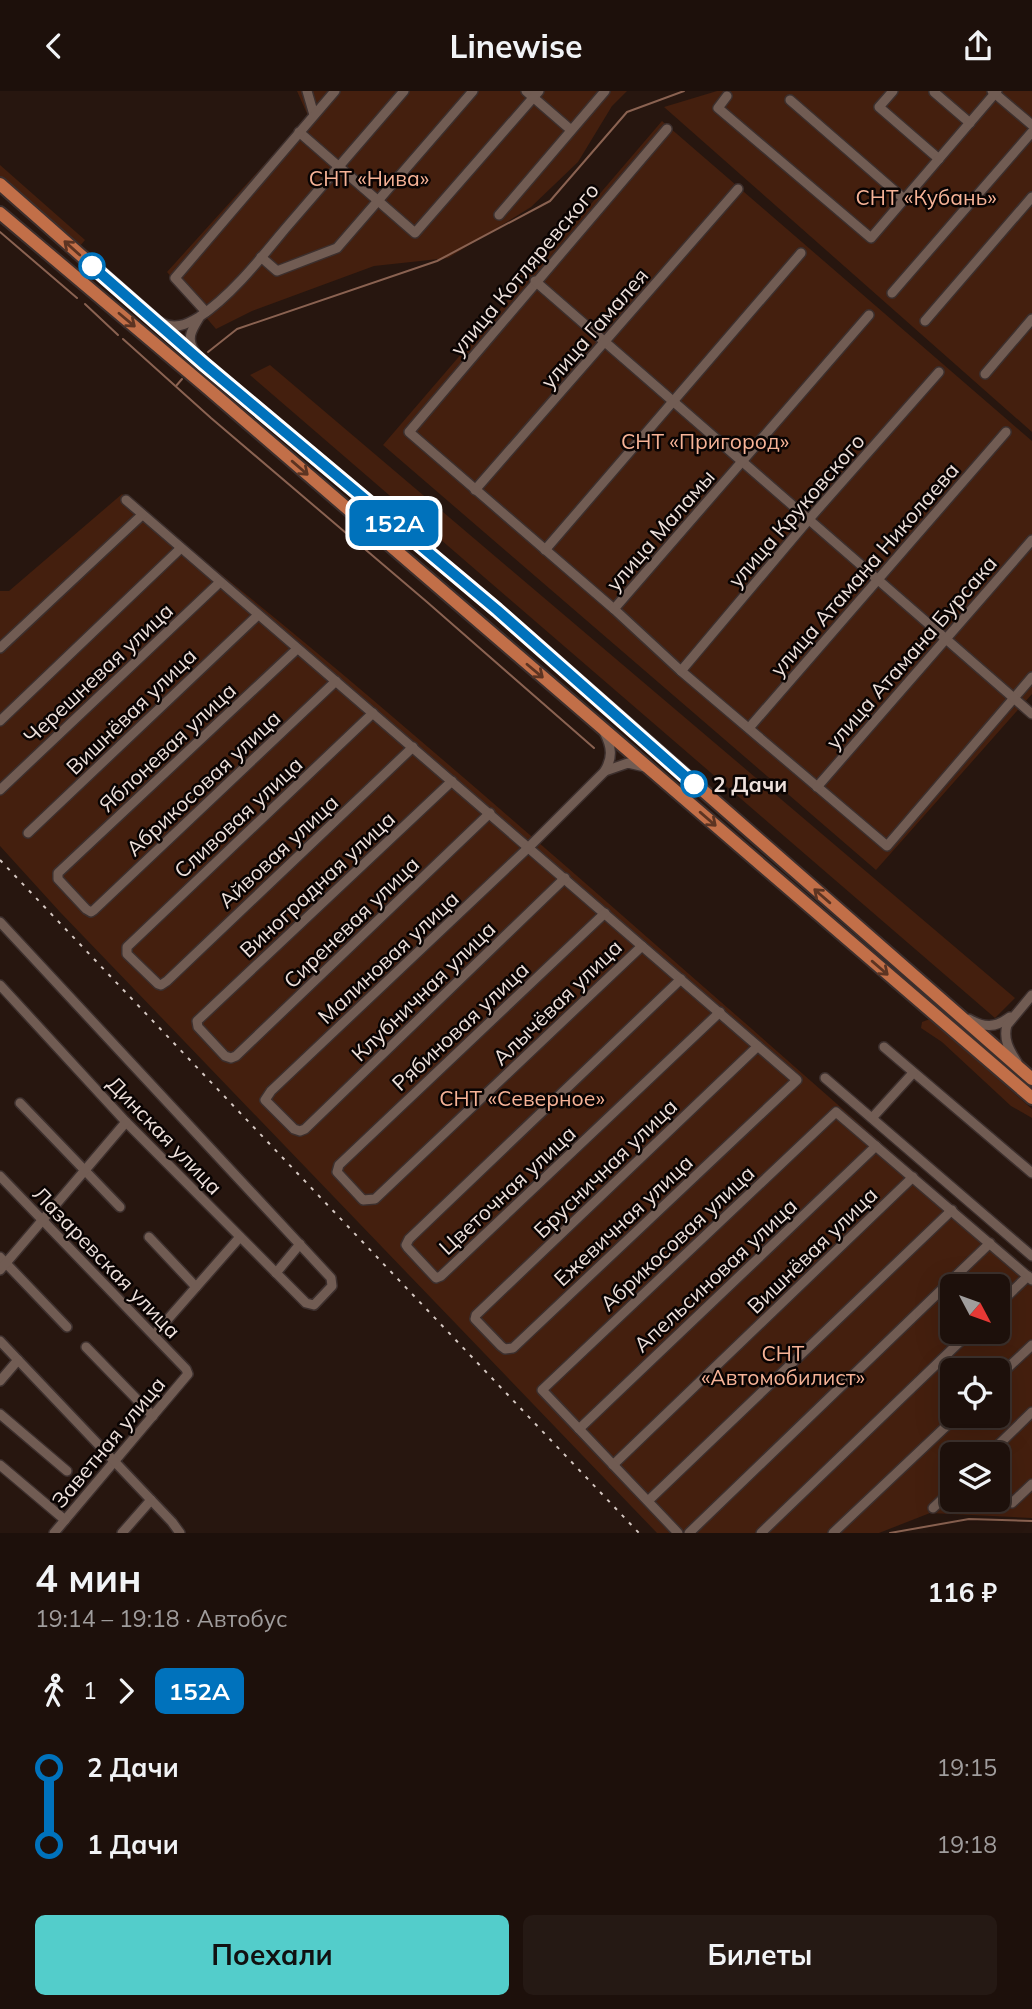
<!DOCTYPE html>
<html lang="ru">
<head>
<meta charset="utf-8">
<style>
  :root { --surface:#1d100b; --page:#251914; --text:#f1f3f6; --muted:#a09d9d; --line:#3b302c; --accent:#53cdcb }
  body { margin:0; font-family:Mulish,sans-serif; background:var(--page); color:var(--text); height:100vh; display:flex; flex-direction:column; font-size:26px; white-space:nowrap }
  * { box-sizing:border-box; margin:0 }
  p { font-size:23px; color:var(--muted) }
  .icon { flex:none; width:38px; height:38px; fill:none; stroke:currentColor; stroke-width:2; stroke-linecap:round; stroke-linejoin:round }
  .map { position:relative; height:1442px; overflow:hidden }
  .details { display:flex; flex-direction:column; background:var(--surface); flex:1 }
  .details>* { flex:none }
  .badge { padding:0 14px; border-radius:10px; font-size:24px; line-height:46px }
  .needle { width:46px; rotate:131deg }
  .buttons { position:absolute; left:940px; top:1183px; display:grid; gap:14px }
  .buttons a { display:grid; place-items:center; width:70px; height:70px; border-radius:10px; background:var(--surface); box-shadow:0 7px 28px #0002,0 0 0 2px var(--line); font-size:35px }
  .map>.badge { position:absolute; translate:-50% -50%; box-shadow:0 0 0 4px #fff }
  .legs { display:flex; align-items:center; gap:10px; height:77px; padding:0 35px; font-size:23px }
  .legs p { margin-inline-start:auto }
  .headline { display:flex; align-items:center; justify-content:space-between; height:119px; padding:0 35px }
  h1 { font-size:38px; font-weight:700; line-height:52px }
  .button { display:flex; gap:14px; margin-top:auto; padding:14px 35px }
  .button a { flex:1; height:80px; border-radius:10px; background:var(--accent); color:#111; font-size:28px; font-weight:700; line-height:80px; text-align:center }
  .button a+a { background:var(--page); color:var(--text) }
  ul { padding:0 35px; list-style:none }
  li { display:flex; align-items:center; gap:24px; height:77px; font-size:26px }
  li i { display:grid; place-items:center; width:10px; height:100%; margin:0 9px; background:currentColor }
  li i::after { content:''; width:18px; height:18px; margin:-9px; border:5px solid; border-radius:50%; background:var(--surface) }
  li p { margin-inline-start:auto }
  li:first-child i { background:linear-gradient(#0000 50%,currentColor 0) }
  li:last-child i { background:linear-gradient(currentColor 50%,#0000 0) }
  header { display:flex; justify-content:space-between; align-items:center; height:91px; padding:0 35px; background:var(--surface); font-size:32px; font-weight:700 }
  .map>svg:first-child { display:block }
  .green { fill:#441f0e; fill-rule:evenodd }
  .lines { fill:none; stroke-linecap:round; stroke-linejoin:round }
  .stream { stroke:#8a6251; stroke-width:2 }
  .minor-casing { stroke:#3c2f2d; stroke-width:12 }
  .major-casing { stroke:#3c2f2d; stroke-width:16 }
  .minor { stroke:#715c53; stroke-width:9 }
  .major { stroke:#c26f48; stroke-width:12 }
  .rail { stroke:#d5c8c2; stroke-width:2; stroke-dasharray:3.5 7; stroke-linecap:butt }
  .oneway { stroke:#5d3422 }
  .line-1-casing { stroke:#fff; stroke-width:16 }
  .line-1 { stroke:#0072bc; stroke-width:10 }
  .stop-1-dot { fill:#fff; stroke:#0072bc; stroke-width:3.5 }
  .labels { text-anchor:middle; dominant-baseline:central; stroke-width:5; stroke-linejoin:round; paint-order:stroke }
  .park-label { font-size:21px; fill:#f7b397; stroke:#0a0403 }
  .street-label { font-size:21px; fill:#eee1dc; stroke:#0a0403 }
  .stop-label { font-size:21px; font-weight:bold; fill:#eee1dc; stroke:#0a0403; text-anchor:start }
</style>
</head>
<body>
<header><svg class="icon" aria-label="back" viewBox="0 0 24 24"><path d="M15 5l-7 7 7 7"/></svg>Linewise<svg class="icon" aria-label="share" viewBox="0 0 24 24"><path d="M12 15V3M7 8l5-5 5 5M5 13v7h14v-7"/></svg></header>
<div class="map">
<svg width="1032" height="1442" viewBox="0 0 1032 1442">
  <rect width="100%" height="100%" fill="#27160f"/>
  <g class="green">
    <path d="M297 0H627L612 15 578 71 531 116 448 167 374 175 252 220 216 238 167 181 308 25Z"/>
    <path d="M717 0H1032V341L664 16Z"/>
    <path d="M662 30 1032 350V603L876 779 383 354 517 198 516 187 527 174 538 175Z"/>
    <path d="M0 74 85 149 80 155 0 85Z"/>
    <path d="M270 274 1015 907 995 927 250 284Z"/>
    <path d="M122 403C206 471 291 539 373 609 595 798 812 992 1032 1184V1427L930 1422 879 1442H657L60 821 0 755V500H9ZM952 1195H998V1241H952ZM952 1279H998V1325H952ZM952 1363H998V1409H952Z"/>
    <path d="M930 928 1032 1018V1027L1011 1015 942 951 921 937 922 931Z"/>
  </g>
  <g class="lines">
    <g class="stream">
      <path d="M0 141 77 207"/>
      <path d="M85 213 118 244"/>
      <path d="M123 248 211 327 427 511 594 657"/>
      <path d="M208 261 237 238 437 170 550 110 627 21 684 0"/>
      <path d="M176 295 182 288"/>
      <path d="M890 1442 969 1428 1032 1430"/>
    </g>
    <defs>
      <g id="minor">
        <path d="M307 0 314 24"/>
        <path d="M526 0 571 39"/>
        <path d="M893 0 879 16 939 68"/>
        <path d="M992 0 1032 34"/>
        <path d="M934 1 970 32"/>
        <path d="M727 5 718 17 871 147 997 0"/>
        <path d="M790 9 904 108"/>
        <path d="M667 38 409 341 614 518 681 580 887 755 1032 586"/>
        <path d="M299 41 415 142 539 0"/>
        <path d="M499 124 605 0"/>
        <path d="M261 166 277 180 337 157 473 0"/>
        <path d="M535 190 1032 623"/>
        <path d="M892 202 1032 41"/>
        <path d="M206 221 175 187 335 0"/>
        <path d="M925 230 1032 106"/>
        <path d="M160 231C174 239 186 234 199 226 231 205 261 167 285 138 325 92 364 46 404 0"/>
        <path d="M195 261C186 248 191 240 199 227"/>
        <path d="M985 283 1032 228"/>
        <path d="M475 399 738 98"/>
        <path d="M126 409 797 989 513 1257 505 1258 501 1255 475 1228 476 1224 758 955"/>
        <path d="M545 459 801 162"/>
        <path d="M614 518 869 224"/>
        <path d="M0 557 142 424"/>
        <path d="M297 558 58 782V788L86 818 91 821 94 819 336 590"/>
        <path d="M681 580 810 427 939 281"/>
        <path d="M373 622 127 856V863L158 893 161 894 167 890 413 656"/>
        <path d="M0 630 181 457"/>
        <path d="M749 637 1006 341"/>
        <path d="M605 680 628 672 645 676"/>
        <path d="M452 690 197 930 198 936 225 965 231 967 236 965 490 722"/>
        <path d="M817 696 1032 449"/>
        <path d="M0 699 220 491"/>
        <path d="M28 742 258 524"/>
        <path d="M565 787 305 1038 300 1040 294 1038 265 1009 271 1000 529 756 604 681C613 667 612 656 604 641"/>
        <path d="M605 822 339 1074 337 1081 363 1109 375 1108 642 855"/>
        <path d="M0 831 331 1187 332 1195 314 1214 306 1212 126 1031 0 894"/>
        <path d="M681 888 409 1148 406 1154 408 1157 436 1187 441 1185 720 921"/>
        <path d="M969 928C984 937 995 937 1010 926"/>
        <path d="M884 956 1032 1082"/>
        <path d="M1017 971C1009 959 1003 948 1007 934L1032 904"/>
        <path d="M825 987 1032 1165"/>
        <path d="M20 1012 120 1116"/>
        <path d="M872 1027 913 982"/>
        <path d="M0 1085 186 1278 188 1283 54 1442"/>
        <path d="M149 1146 196 1196"/>
        <path d="M0 1166 67 1236"/>
        <path d="M0 1179 126 1031"/>
        <path d="M276 1182 300 1153"/>
        <path d="M998 1214 1028 1185"/>
        <path d="M154 1244 240 1146"/>
        <path d="M0 1250 172 1431 180 1442"/>
        <path d="M86 1256 153 1325"/>
        <path d="M998 1286 1032 1254"/>
        <path d="M0 1290 18 1269"/>
        <path d="M0 1323 67 1380"/>
        <path d="M579 1338 876 1055"/>
        <path d="M989 1363 1032 1321"/>
        <path d="M0 1374 65 1429"/>
        <path d="M613 1374 913 1086"/>
        <path d="M648 1410 952 1119"/>
        <path d="M1012 1412 1032 1393"/>
        <path d="M933 1417 952 1399"/>
        <path d="M122 1442 151 1409"/>
        <path d="M678 1442 542 1299 836 1021 1032 1189"/>
        <path d="M689 1442 990 1152"/>
        <path d="M761 1442 970 1241"/>
        <path d="M833 1442 957 1325"/>
      </g>
      <g id="major">
        <path d="M0 93 204 273 497 519 1032 988"/>
        <path d="M0 122 205 295 1032 1007"/>
      </g>
    </defs>
    <use href="#minor" class="minor-casing"/>
    <use href="#major" class="major-casing"/>
    <use href="#minor" class="minor"/>
    <use href="#major" class="major"/>
    <path class="rail" d="M0 769 639 1442"/>
  </g>
  <defs><path id="oneway-shaft" d="M-6 0H5M1.5-3L5.5 0L1.5 3" fill="none" stroke-width="1.6" stroke-linecap="round" stroke-linejoin="round" transform="scale(1.75)"/></defs>
  <g class="oneway">
    <use href="#oneway-shaft" transform="translate(72 157) rotate(-138)"/>
    <use href="#oneway-shaft" transform="translate(127 229) rotate(40)"/>
    <use href="#oneway-shaft" transform="translate(300 377) rotate(41)"/>
    <use href="#oneway-shaft" transform="translate(535 580) rotate(40)"/>
    <use href="#oneway-shaft" transform="translate(708 728) rotate(41)"/>
    <use href="#oneway-shaft" transform="translate(822 805) rotate(-139)"/>
    <use href="#oneway-shaft" transform="translate(880 877) rotate(41)"/>
  </g>
  <g class="lines">
    <defs>
      <path id="line-1" d="M92 175 204 273 497 519 694 693"/>
    </defs>
    <use href="#line-1" class="line-1-casing"/>
    <use href="#line-1" class="line-1"/>
  </g>
  <g class="stop-1-dot">
    <circle cx="92" cy="175" r="12"/>
    <circle cx="694" cy="693" r="12"/>
  </g>
  <g class="labels">
    <g class="park-label">
      <text x="369" y="87">СНТ «Нива»</text>
      <text x="926" y="106">СНТ «Кубань»</text>
      <text x="705" y="350">СНТ «Пригород»</text>
      <text x="522" y="1007">СНТ «Северное»</text>
      <text x="783" y="1262">СНТ<tspan x="783" dy="24">«Автомобилист»</tspan></text>
    </g>
    <g class="street-label">
      <text transform="translate(524 178) rotate(-50)">улица Котляревского</text>
      <text transform="translate(594 237) rotate(-49)">улица Гамалея</text>
      <text transform="translate(796 419) rotate(-49)">улица Круковского</text>
      <text transform="translate(660 439) rotate(-49)">улица Маламы</text>
      <text transform="translate(864 478) rotate(-49)">улица Атамана Николаева</text>
      <text transform="translate(911 561) rotate(-49)">улица Атамана Бурсака</text>
      <text transform="translate(98 582) rotate(-43)">Черешневая улица</text>
      <text transform="translate(131 620) rotate(-44)">Вишнёвая улица</text>
      <text transform="translate(167 656) rotate(-43)">Яблоневая улица</text>
      <text transform="translate(203 692) rotate(-43)">Абрикосовая улица</text>
      <text transform="translate(238 726) rotate(-43)">Сливовая улица</text>
      <text transform="translate(278 760) rotate(-43)">Айвовая улица</text>
      <text transform="translate(317 793) rotate(-43)">Виноградная улица</text>
      <text transform="translate(351 831) rotate(-44)">Сиреневая улица</text>
      <text transform="translate(388 866) rotate(-43)">Малиновая улица</text>
      <text transform="translate(423 900) rotate(-44)">Клубничная улица</text>
      <text transform="translate(557 911) rotate(-44)">Алычёвая улица</text>
      <text transform="translate(460 935) rotate(-43)">Рябиновая улица</text>
      <text transform="translate(165 1044) rotate(46)">Динская улица</text>
      <text transform="translate(605 1077) rotate(-44)">Брусничная улица</text>
      <text transform="translate(507 1099) rotate(-43)">Цветочная улица</text>
      <text transform="translate(623 1129) rotate(-43)">Ежевичная улица</text>
      <text transform="translate(677 1147) rotate(-43)">Абрикосовая улица</text>
      <text transform="translate(812 1159) rotate(-44)">Вишнёвая улица</text>
      <text transform="translate(107 1171) rotate(46)">Лазаревская улица</text>
      <text transform="translate(715 1184) rotate(-43)">Апельсиновая улица</text>
      <text transform="translate(108 1351) rotate(-50)">Заветная улица</text>
    </g>
    <g class="stop-label">
      <text x="713" y="693">2 Дачи</text>
    </g>
  </g>
</svg>
<div class="buttons">
<a><svg class="needle" viewBox="-14 -14 28 28"><path d="M0-13l5 13h-10z" fill="#e53935"/><path d="M0 13l5-13h-10z" fill="#a09d9d"/></svg></a>
<a><svg class="icon" aria-label="locate" viewBox="0 0 24 24"><circle cx="12" cy="12" r="6"/><path d="M12 2v4M12 18v4M2 12h4M18 12h4"/></svg></a>
<a><svg class="icon" aria-label="layers" viewBox="0 0 24 24"><path d="M12 4l9 5-9 5-9-5zM3 14l9 5 9-5"/></svg></a>
</div>
<b class="badge" style="left:394px;top:432px;background:#0072bc;color:#fff">152A</b>
</div>
<section class="details">
<div class="headline"><div><h1>4 мин</h1><p>19:14 – 19:18 · Автобус</p></div><b>116 ₽</b></div>
<div class="legs"><svg class="icon" aria-label="walk" viewBox="0 0 24 24"><circle cx="13" cy="4" r="2"/><path d="M13 8l-2 6 4 7M11 14l-3 7M7 12l3-4h3l4 4"/></svg>1<svg class="icon" aria-label="forward" viewBox="0 0 24 24"><path d="M9 5l7 7-7 7"/></svg><b class="badge" style="background:#0072bc;color:#fff">152A</b></div>
<ul>
<li><i style="color:#0072bc"></i><b>2 Дачи</b><p>19:15</p></li>
<li><i style="color:#0072bc"></i><b>1 Дачи</b><p>19:18</p></li>
</ul>
<div class="button"><a>Поехали</a><a>Билеты</a></div>
</section>
</body>
</html>
